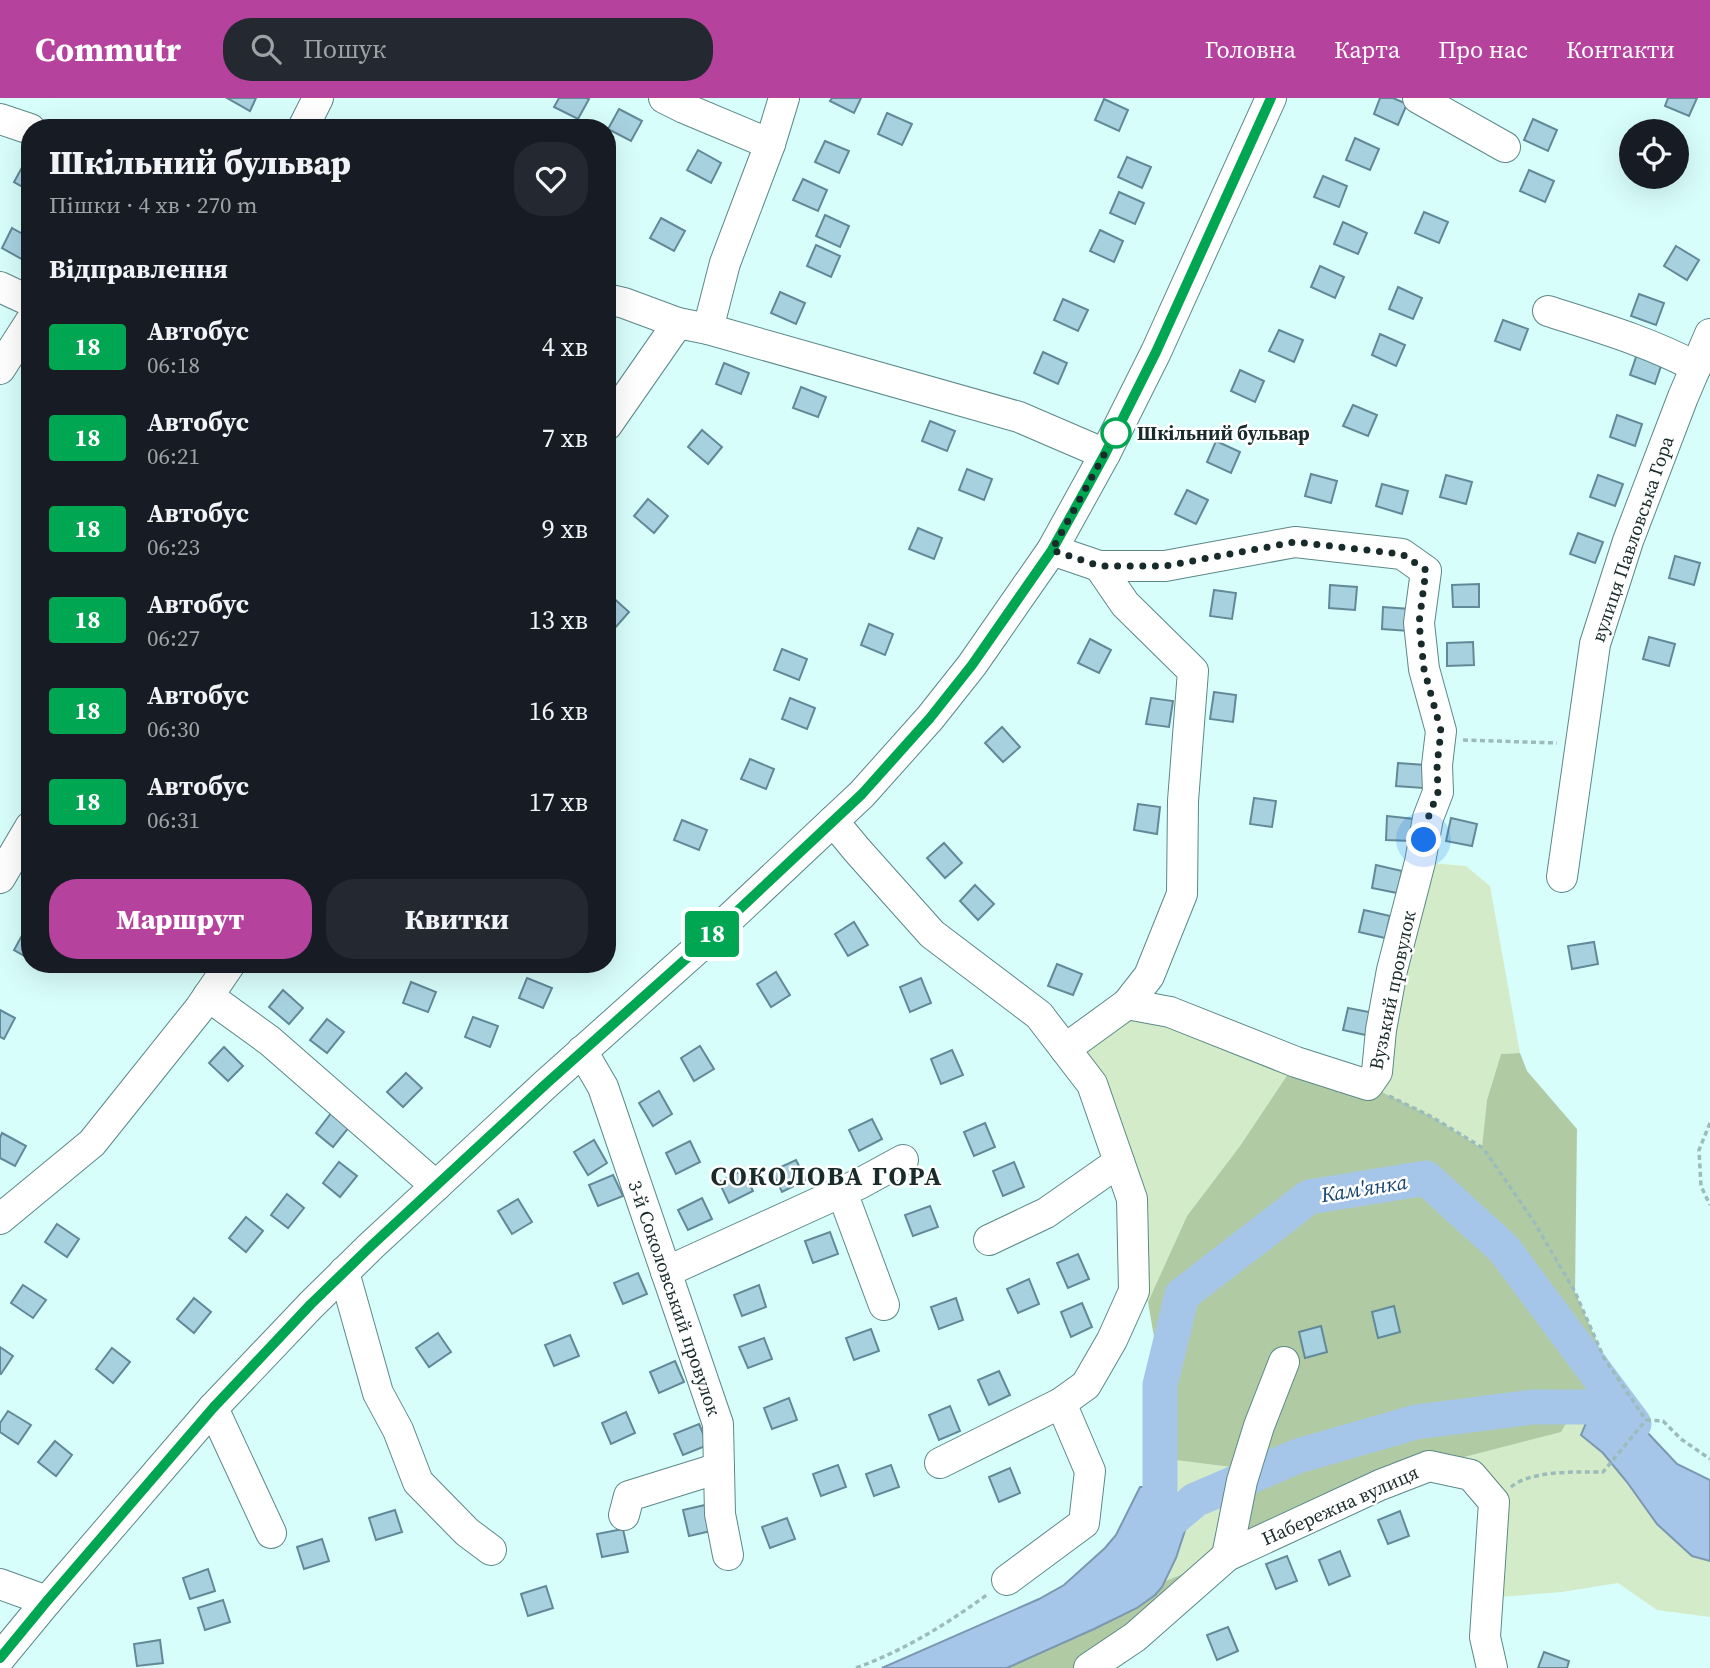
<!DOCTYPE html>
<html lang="uk">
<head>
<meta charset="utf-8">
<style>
  :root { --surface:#171b24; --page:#242831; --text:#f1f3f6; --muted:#9ea1a6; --accent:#b5429c }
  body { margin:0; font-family:"Source Serif 4",serif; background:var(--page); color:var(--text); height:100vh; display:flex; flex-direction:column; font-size:26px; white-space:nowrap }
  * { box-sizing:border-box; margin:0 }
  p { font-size:23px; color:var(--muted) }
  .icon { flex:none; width:38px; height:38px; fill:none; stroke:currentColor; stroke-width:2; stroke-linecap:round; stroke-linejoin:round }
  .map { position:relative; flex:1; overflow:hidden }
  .side { position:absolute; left:21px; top:21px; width:595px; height:854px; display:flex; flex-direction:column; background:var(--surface); border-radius:28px; box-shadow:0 7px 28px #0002 }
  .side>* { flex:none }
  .badge { padding:0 14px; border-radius:5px; font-size:24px; line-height:46px }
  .tools { position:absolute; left:1619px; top:21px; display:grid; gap:14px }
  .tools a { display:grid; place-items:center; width:70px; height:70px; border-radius:50%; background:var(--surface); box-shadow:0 7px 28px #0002; font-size:35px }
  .you { position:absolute; width:35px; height:35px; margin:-18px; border:5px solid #fff; border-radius:50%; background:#1a73e8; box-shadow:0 0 0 10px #1a73e833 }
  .map>.badge { position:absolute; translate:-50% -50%; box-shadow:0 0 0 4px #fff }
  h2 { padding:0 28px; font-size:26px; line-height:63px }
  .round { display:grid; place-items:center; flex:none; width:74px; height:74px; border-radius:28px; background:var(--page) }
  .overview { display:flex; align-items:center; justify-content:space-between; height:119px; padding:0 28px }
  h1 { font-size:33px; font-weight:800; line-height:52px }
  .button { display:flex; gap:14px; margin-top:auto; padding:14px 28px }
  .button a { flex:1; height:80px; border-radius:28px; background:var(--accent); color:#fff; font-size:28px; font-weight:800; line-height:80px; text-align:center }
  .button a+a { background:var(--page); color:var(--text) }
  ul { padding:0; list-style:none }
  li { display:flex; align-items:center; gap:21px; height:91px; padding:0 28px }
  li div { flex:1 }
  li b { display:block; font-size:26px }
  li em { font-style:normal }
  li .badge { min-width:77px; font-weight:700; text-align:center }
  header { display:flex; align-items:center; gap:42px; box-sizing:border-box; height:98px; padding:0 35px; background:var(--accent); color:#fff }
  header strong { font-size:33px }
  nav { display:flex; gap:38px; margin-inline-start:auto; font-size:24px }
  .search { width:490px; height:63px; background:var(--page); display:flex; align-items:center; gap:18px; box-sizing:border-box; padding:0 24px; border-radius:28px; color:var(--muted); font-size:26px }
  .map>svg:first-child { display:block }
  .green { fill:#d4ebc9 }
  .forest { fill:#b0cba4 }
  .water { fill:#a6c6e9; stroke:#7b98b0; stroke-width:2 }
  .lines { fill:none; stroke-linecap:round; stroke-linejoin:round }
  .river { stroke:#a6c6e9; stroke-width:35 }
  .building { fill:#a8d1e0; stroke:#628997; stroke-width:2 }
  .minor-casing { stroke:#5c8887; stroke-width:32 }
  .path { stroke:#9cbcbb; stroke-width:3.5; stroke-dasharray:5 3.5; stroke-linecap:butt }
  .minor { stroke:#fff; stroke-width:30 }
  .line-casing { stroke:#fff; stroke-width:16 }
  .line { stroke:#00a651; stroke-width:10 }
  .walk { stroke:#182b2a; stroke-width:7; stroke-dasharray:0 12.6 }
  .stop-dot { fill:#fff; stroke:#00a651; stroke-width:3.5 }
  .labels { text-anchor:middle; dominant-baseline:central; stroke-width:5; stroke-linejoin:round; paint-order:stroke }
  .stop-label { font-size:19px; font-weight:bold; fill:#182b2a; stroke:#fff; text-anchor:start }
  .street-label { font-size:19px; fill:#182b2a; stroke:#fff }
  .water-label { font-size:21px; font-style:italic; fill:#14426f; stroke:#fff }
  .district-label { font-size:26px; font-weight:bold; letter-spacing:2px; fill:#182b2a; stroke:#fff }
</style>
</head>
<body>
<header>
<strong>Commutr</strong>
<div class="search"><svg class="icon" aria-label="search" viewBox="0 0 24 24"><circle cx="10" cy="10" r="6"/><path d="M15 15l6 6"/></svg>Пошук</div>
<nav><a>Головна</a><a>Карта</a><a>Про нас</a><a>Контакти</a></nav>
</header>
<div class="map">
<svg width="1710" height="1570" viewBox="0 0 1710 1570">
  <rect width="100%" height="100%" fill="#d8fefc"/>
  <g class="green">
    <path d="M1420 764 1466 768 1490 788 1520 955 1501 956 1487 1002 1483 1050 1432 1019 1368 987Z"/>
    <path d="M1127 906 1296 964 1240 1048 1187 1118 1148 1204 1134 1193 1132 1101 1065 951Z"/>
    <path d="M1595 1274 1635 1334 1710 1416V1519L1657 1512 1618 1485 1562 1494 1487 1500 1494 1404 1429 1368Z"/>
    <path d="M1160 1287 1175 1362 1264 1373 1227 1458 1077 1519 1153 1437 1160 1389Z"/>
  </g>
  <path class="forest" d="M1520 955 1527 973 1577 1031 1575 1194 1604 1260 1561 1334 1429 1368 1300 1423 1089 1570H965L1077 1519 1227 1458 1263 1373 1175 1362 1148 1204 1187 1118 1240 1048 1296 964 1368 987 1432 1019 1482 1050 1487 1002 1501 956Z"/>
  <g class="water">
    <path d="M1611 1281 1646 1333 1677 1366 1710 1382V1463L1692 1458 1657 1426 1627 1384 1603 1355 1581 1337 1598 1296Z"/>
    <path d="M1140 1389H1160L1195 1402 1176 1460 1162 1489 1155 1497 1137 1510 1094 1531 1007 1570H882L1039 1501 1064 1487 1105 1450 1116 1437Z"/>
  </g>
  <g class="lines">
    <g class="river">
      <path d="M1158 1433 1195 1402 1298 1358 1416 1324 1532 1309H1592L1627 1317"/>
      <path d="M1153 1435 1160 1389V1287L1182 1197 1309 1099 1426 1080 1504 1151 1634 1326"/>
    </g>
  </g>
  <g class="building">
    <path d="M227 0H256L250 13Z"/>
    <path d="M559 0H586L589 1 578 21 554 9Z"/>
    <path d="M832 0H861L854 15 830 3Z"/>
    <path d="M1380 0H1393L1407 6 1398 27 1374 16Z"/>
    <path d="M1668 0H1697L1689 18 1665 8Z"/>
    <path d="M1104 1 1128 12 1119 33 1095 22Z"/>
    <path d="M619 11 642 23 631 43 608 31Z"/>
    <path d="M887 15 912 26 902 47 878 36Z"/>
    <path d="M1533 21 1557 32 1548 53 1524 42Z"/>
    <path d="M1355 40 1379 51 1370 72 1346 62Z"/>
    <path d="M825 43 849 53 839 75 815 64Z"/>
    <path d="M698 52 721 65 711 85 687 72Z"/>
    <path d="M1127 59 1151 69 1142 90 1118 79Z"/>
    <path d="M25 64 30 67V93L14 84Z"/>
    <path d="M1529 72 1554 83 1545 104 1520 93Z"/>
    <path d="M1323 78 1347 88 1339 109 1314 99Z"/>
    <path d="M803 81 827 92 818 113 793 102Z"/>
    <path d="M1119 94 1144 105 1135 126 1110 115Z"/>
    <path d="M1424 114 1448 124 1439 145 1415 135Z"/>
    <path d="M825 117 849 128 840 149 816 138Z"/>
    <path d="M661 120 685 133 674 153 650 140Z"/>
    <path d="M1343 124 1367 135 1358 156 1334 146Z"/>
    <path d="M12 130 30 140V154L25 163 2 150Z"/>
    <path d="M1100 132 1123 143 1114 164 1090 153Z"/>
    <path d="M816 147 840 158 831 179 807 168Z"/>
    <path d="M1676 148 1699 162 1687 182 1664 168Z"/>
    <path d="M1320 168 1344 179 1335 200 1311 189Z"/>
    <path d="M1398 189 1422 200 1413 221 1389 211Z"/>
    <path d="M780 194 805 205 796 226 771 215Z"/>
    <path d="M1639 196 1664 205 1656 227 1631 218Z"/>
    <path d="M1063 201 1088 212 1078 233 1054 222Z"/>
    <path d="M1503 222 1528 231 1520 252 1495 243Z"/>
    <path d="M1279 232 1303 242 1294 264 1269 253Z"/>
    <path d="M1380 236 1405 247 1396 268 1372 257Z"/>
    <path d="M1043 254 1067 265 1058 286 1034 275Z"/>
    <path d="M1637 256 1662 265 1655 286 1630 277Z"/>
    <path d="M724 265 749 275 741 296 716 286Z"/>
    <path d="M1240 272 1264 283 1255 304 1231 293Z"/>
    <path d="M801 289 826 299 818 319 793 310Z"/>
    <path d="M1353 307 1377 317 1368 338 1343 328Z"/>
    <path d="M1617 317 1642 326 1635 348 1610 339Z"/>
    <path d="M930 323 955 333 947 353 922 343Z"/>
    <path d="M702 332 722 349 708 366 688 349Z"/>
    <path d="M1216 343 1240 354 1231 375 1207 364Z"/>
    <path d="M967 371 992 381 984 402 959 392Z"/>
    <path d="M1311 376 1337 383 1331 405 1305 398Z"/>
    <path d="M1446 377 1472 384 1466 406 1440 399Z"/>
    <path d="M1598 377 1623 386 1615 408 1590 399Z"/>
    <path d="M1382 386 1408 393 1402 416 1376 408Z"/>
    <path d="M1187 392 1208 402 1196 426 1175 416Z"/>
    <path d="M648 401 668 418 654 435 634 418Z"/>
    <path d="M918 430 942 440 934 461 909 451Z"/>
    <path d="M1578 435 1603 444 1595 465 1570 456Z"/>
    <path d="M1675 458 1700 465 1694 487 1669 480Z"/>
    <path d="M1479 486V509H1453L1452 487Z"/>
    <path d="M1330 487 1357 489 1355 512 1329 510Z"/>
    <path d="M1214 492 1236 495 1232 521 1210 518Z"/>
    <path d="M609 496 629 514 615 530 607 524V498Z"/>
    <path d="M1383 509 1410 511 1409 533 1382 531Z"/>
    <path d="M869 526 893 536 885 557 861 547Z"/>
    <path d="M1649 539 1675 546 1669 568 1643 561Z"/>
    <path d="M1090 541 1111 552 1099 575 1078 565Z"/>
    <path d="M1473 544 1474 567 1447 568V545Z"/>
    <path d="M782 551 807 561 799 582 774 572Z"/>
    <path d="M1214 594 1236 597 1233 624 1210 621Z"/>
    <path d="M790 600 815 610 807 631 782 621Z"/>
    <path d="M1151 600 1173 603 1169 629 1146 626Z"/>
    <path d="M1002 629 1020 649 1003 664 985 645Z"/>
    <path d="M750 661 774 671 766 691 741 681Z"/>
    <path d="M1398 665 1425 667 1423 690 1396 688Z"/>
    <path d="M1254 700 1276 703 1272 729 1250 726Z"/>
    <path d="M1138 706 1160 709 1157 736 1134 732Z"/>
    <path d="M1387 718 1414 721 1412 743 1386 742Z"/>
    <path d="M1451 720 1477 726 1472 748 1446 743Z"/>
    <path d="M682 722 707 732 699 752 674 742Z"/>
    <path d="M944 745 962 765 945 780 927 760Z"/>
    <path d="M1376 767 1402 773 1397 795 1372 790Z"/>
    <path d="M975 787 994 806 978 822 960 803Z"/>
    <path d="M1364 812 1390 818 1385 840 1359 834Z"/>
    <path d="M854 824 868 847 848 858 835 836Z"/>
    <path d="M25 832 30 835V861L14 852Z"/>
    <path d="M1594 844 1598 866 1572 871 1568 848Z"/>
    <path d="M1057 866 1082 876 1073 897 1048 888Z"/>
    <path d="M776 874 790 897 771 909 757 886Z"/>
    <path d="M527 880 552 890 543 910 519 900Z"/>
    <path d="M921 880 931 905 910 914 900 889Z"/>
    <path d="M411 884 436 894 428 914 403 905Z"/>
    <path d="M283 892 303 910 289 926 269 909Z"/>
    <path d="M1348 910 1374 915 1370 938 1343 932Z"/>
    <path d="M0 912 15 920 4 941 0 939Z"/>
    <path d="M473 919 498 928 490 949 465 939Z"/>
    <path d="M327 921 344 934 327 955 310 942Z"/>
    <path d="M700 948 714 971 694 983 681 960Z"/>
    <path d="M224 949 243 968 228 983 209 965Z"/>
    <path d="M952 952 963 977 941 986 931 961Z"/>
    <path d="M406 975 422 990 403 1009 387 994Z"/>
    <path d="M659 993 672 1016 653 1028 639 1005Z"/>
    <path d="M332 1014 350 1028 333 1049 316 1035Z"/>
    <path d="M872 1021 882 1041 859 1053 849 1032Z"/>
    <path d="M985 1025 995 1049 974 1058 964 1034Z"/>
    <path d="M2 1035 26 1048 15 1068 0 1060V1040Z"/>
    <path d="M594 1042 607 1065 588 1077 574 1054Z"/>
    <path d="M690 1043 700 1064 676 1076 666 1055Z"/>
    <path d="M796 1062 806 1082 782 1094 772 1073Z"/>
    <path d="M339 1064 357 1078 340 1099 323 1085Z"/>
    <path d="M1014 1064 1024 1089 1003 1098 993 1073Z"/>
    <path d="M743 1072 753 1093 729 1105 719 1084Z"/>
    <path d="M613 1077 623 1098 598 1108 589 1087Z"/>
    <path d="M287 1096 304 1110 288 1130 271 1117Z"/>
    <path d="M702 1100 712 1121 688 1132 678 1112Z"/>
    <path d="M518 1101 532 1124 512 1136 498 1113Z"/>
    <path d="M930 1108 938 1129 913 1138 905 1117Z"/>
    <path d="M246 1119 263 1133 246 1154 229 1140Z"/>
    <path d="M57 1126 79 1141 67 1159 45 1144Z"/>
    <path d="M830 1134 838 1156 813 1165 805 1143Z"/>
    <path d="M1078 1156 1089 1181 1068 1190 1057 1165Z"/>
    <path d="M638 1175 647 1196 623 1206 614 1185Z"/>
    <path d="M1029 1181 1039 1206 1018 1215 1007 1191Z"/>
    <path d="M23 1187 46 1202 33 1220 11 1205Z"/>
    <path d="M759 1187 766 1209 742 1218 734 1197Z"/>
    <path d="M194 1200 211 1214 194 1235 177 1221Z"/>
    <path d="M956 1200 963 1222 939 1231 931 1209Z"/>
    <path d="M1082 1205 1092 1229 1071 1239 1061 1214Z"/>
    <path d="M1394 1208 1400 1234 1378 1240 1372 1214Z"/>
    <path d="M1321 1228 1327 1254 1305 1260 1299 1234Z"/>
    <path d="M871 1231 879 1253 854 1262 846 1240Z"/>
    <path d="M438 1235 451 1254 429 1269 416 1250Z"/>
    <path d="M570 1237 579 1258 554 1268 545 1247Z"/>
    <path d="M764 1240 772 1261 748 1270 739 1249Z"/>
    <path d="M0 1249 13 1258 1 1276 0 1275Z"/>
    <path d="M112 1250 130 1264 113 1285 96 1271Z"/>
    <path d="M675 1263 684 1284 659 1295 650 1274Z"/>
    <path d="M999 1273 1010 1297 989 1307 978 1282Z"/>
    <path d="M789 1300 797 1322 772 1331 764 1310Z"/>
    <path d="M950 1308 960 1333 939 1342 929 1317Z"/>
    <path d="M8 1313 31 1327 18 1346 0 1334V1325Z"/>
    <path d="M626 1314 635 1335 611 1346 602 1325Z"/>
    <path d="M699 1326 708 1347 683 1357 674 1336Z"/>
    <path d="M55 1343 72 1357 56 1378 38 1364Z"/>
    <path d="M838 1367 846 1389 821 1398 813 1376Z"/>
    <path d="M891 1367 899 1389 874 1398 866 1376Z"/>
    <path d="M1010 1370 1020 1395 999 1404 989 1379Z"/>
    <path d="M705 1407 711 1433 689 1438 683 1412Z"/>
    <path d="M395 1412 402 1434 376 1442 369 1420Z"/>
    <path d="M1400 1413 1409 1438 1388 1446 1378 1422Z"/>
    <path d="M787 1420 795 1441 770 1450 762 1429Z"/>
    <path d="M623 1431 628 1454 602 1459 597 1436Z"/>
    <path d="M322 1441 329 1463 304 1471 297 1449Z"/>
    <path d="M1340 1453 1350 1478 1329 1487 1319 1462Z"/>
    <path d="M1287 1458 1297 1483 1276 1491 1266 1466Z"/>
    <path d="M208 1471 215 1493 190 1501 183 1480Z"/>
    <path d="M546 1488 553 1510 528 1518 521 1496Z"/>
    <path d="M223 1502 230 1524 205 1532 198 1510Z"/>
    <path d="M1228 1529 1238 1553 1217 1562 1207 1537Z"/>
    <path d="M160 1542 163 1565 137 1568 134 1546Z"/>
    <path d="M1544 1554 1569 1563 1567 1570H1538Z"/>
  </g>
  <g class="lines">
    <defs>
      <g id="minor">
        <path d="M664 0 684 10 770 46"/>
        <path d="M1418 0 1505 49"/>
        <path d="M0 21 30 31"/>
        <path d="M303 30 318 0"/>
        <path d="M0 189 30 203"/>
        <path d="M607 201 624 205 678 225 708 231 1019 319 1105 356"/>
        <path d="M1548 213C1598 229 1650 244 1696 269"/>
        <path d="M708 231 725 165 770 46 784 0"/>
        <path d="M0 271 30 224"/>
        <path d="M607 327 678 225"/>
        <path d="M1052 452 1099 468H1165L1295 444 1402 456 1426 473 1419 525 1424 571 1441 633 1437 667 1438 694 1428 720 1420 764 1392 872 1381 932 1377 974 1368 987 1296 964 1170 914 1127 906 1065 951"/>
        <path d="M1099 468 1125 506 1193 573 1183 703 1182 796 1149 878 1127 906"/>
        <path d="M833 723 857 752 932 836 1039 917 1092 986 1132 1101 1134 1193 1112 1242 1086 1287 1061 1305 940 1365"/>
        <path d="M1562 779 1595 546 1628 443 1683 299 1710 236"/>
        <path d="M0 780 30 729"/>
        <path d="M208 898 270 943 436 1088"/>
        <path d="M582 953 603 989 718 1326 720 1416 728 1457"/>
        <path d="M842 1094 884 1207"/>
        <path d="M0 1121 92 1045 200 910 230 866"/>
        <path d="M989 1142 1046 1115 1119 1064"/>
        <path d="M344 1174 378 1295 398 1332 418 1384 467 1434 491 1452"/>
        <path d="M666 1174 859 1086 903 1062"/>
        <path d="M213 1310 271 1435"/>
        <path d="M624 1417 629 1398 719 1370"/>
        <path d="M1227 1458 1242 1383 1259 1328 1284 1264"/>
        <path d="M1007 1482 1084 1425 1090 1373 1061 1305"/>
        <path d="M0 1486 47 1503"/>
        <path d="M0 1560 47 1503 213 1310 311 1207 371 1148 547 985 697 851 862 696 930 620 972 567 1052 452 1105 356 1156 254 1271 0"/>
        <path d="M1089 1570 1135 1539 1227 1458 1380 1387 1429 1368 1471 1377 1494 1404 1485 1539 1492 1570"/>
      </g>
    </defs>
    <use href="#minor" class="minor-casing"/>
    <g class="path">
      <path d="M1463 642 1557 645"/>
      <path d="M1389 998 1432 1019 1483 1050 1533 1122 1575 1194 1604 1260 1646 1322"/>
      <path d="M1710 1025 1699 1052 1701 1088 1710 1107"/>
      <path d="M1646 1322 1663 1323 1681 1341 1710 1361"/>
      <path d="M1511 1389C1531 1372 1578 1374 1603 1374L1646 1322"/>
      <path d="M856 1570C905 1552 947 1526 988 1496"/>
    </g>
    <use href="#minor" class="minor"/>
  </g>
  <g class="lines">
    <defs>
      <path id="line" d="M0 1560 47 1503 213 1310 311 1206 371 1148 547 985 697 851 862 696 930 620 972 567 1052 452 1086 391 1105 356 1156 254 1271 0"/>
    </defs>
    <use href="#line" class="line-casing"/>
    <use href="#line" class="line"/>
    <path class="walk" d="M1116 335 1052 452 1099 468H1165L1295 444 1402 456 1426 472 1419 525 1424 571 1441 633 1437 667 1438 694 1428 720 1424 742"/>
  </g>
  <circle class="stop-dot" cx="1116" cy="335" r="14"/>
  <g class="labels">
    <g class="stop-label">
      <text x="1137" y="335">Шкільний бульвар</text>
    </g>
    <g class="street-label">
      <text transform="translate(1632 441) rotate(-71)">вулиця Павловська Гора</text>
      <text transform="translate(1392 892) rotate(-78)">Вузький провулок</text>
      <text transform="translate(675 1200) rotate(71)">3-й Соколовський провулок</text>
      <text transform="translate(1340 1407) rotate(-24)">Набережна вулиця</text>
    </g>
    <g class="water-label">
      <text transform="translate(1364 1090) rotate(-9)">Кам'янка</text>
    </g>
    <g class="district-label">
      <text x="827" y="1078">СОКОЛОВА ГОРА</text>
    </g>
  </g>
</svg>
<div class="tools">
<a><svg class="icon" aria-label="locate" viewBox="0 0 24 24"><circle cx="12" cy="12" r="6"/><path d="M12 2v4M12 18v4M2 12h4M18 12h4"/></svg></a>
</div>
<div class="you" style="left:1424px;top:742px"></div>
<b class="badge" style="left:712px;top:836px;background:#00a651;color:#fff">18</b>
<section class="side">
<div class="overview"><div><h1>Шкільний бульвар</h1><p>Пішки · 4 хв · 270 m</p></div><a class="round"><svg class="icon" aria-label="heart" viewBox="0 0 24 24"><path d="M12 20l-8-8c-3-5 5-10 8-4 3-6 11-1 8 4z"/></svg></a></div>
<h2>Відправлення</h2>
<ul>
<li><span class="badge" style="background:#00a651;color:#fff">18</span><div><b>Автобус</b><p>06:18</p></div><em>4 хв</em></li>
<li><span class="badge" style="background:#00a651;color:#fff">18</span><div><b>Автобус</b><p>06:21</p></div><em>7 хв</em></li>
<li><span class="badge" style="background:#00a651;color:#fff">18</span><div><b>Автобус</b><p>06:23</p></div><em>9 хв</em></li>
<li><span class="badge" style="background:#00a651;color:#fff">18</span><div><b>Автобус</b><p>06:27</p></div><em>13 хв</em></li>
<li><span class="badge" style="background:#00a651;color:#fff">18</span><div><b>Автобус</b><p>06:30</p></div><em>16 хв</em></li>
<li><span class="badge" style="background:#00a651;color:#fff">18</span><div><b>Автобус</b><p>06:31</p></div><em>17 хв</em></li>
</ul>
<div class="button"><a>Маршрут</a><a>Квитки</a></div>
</section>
</div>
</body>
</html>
